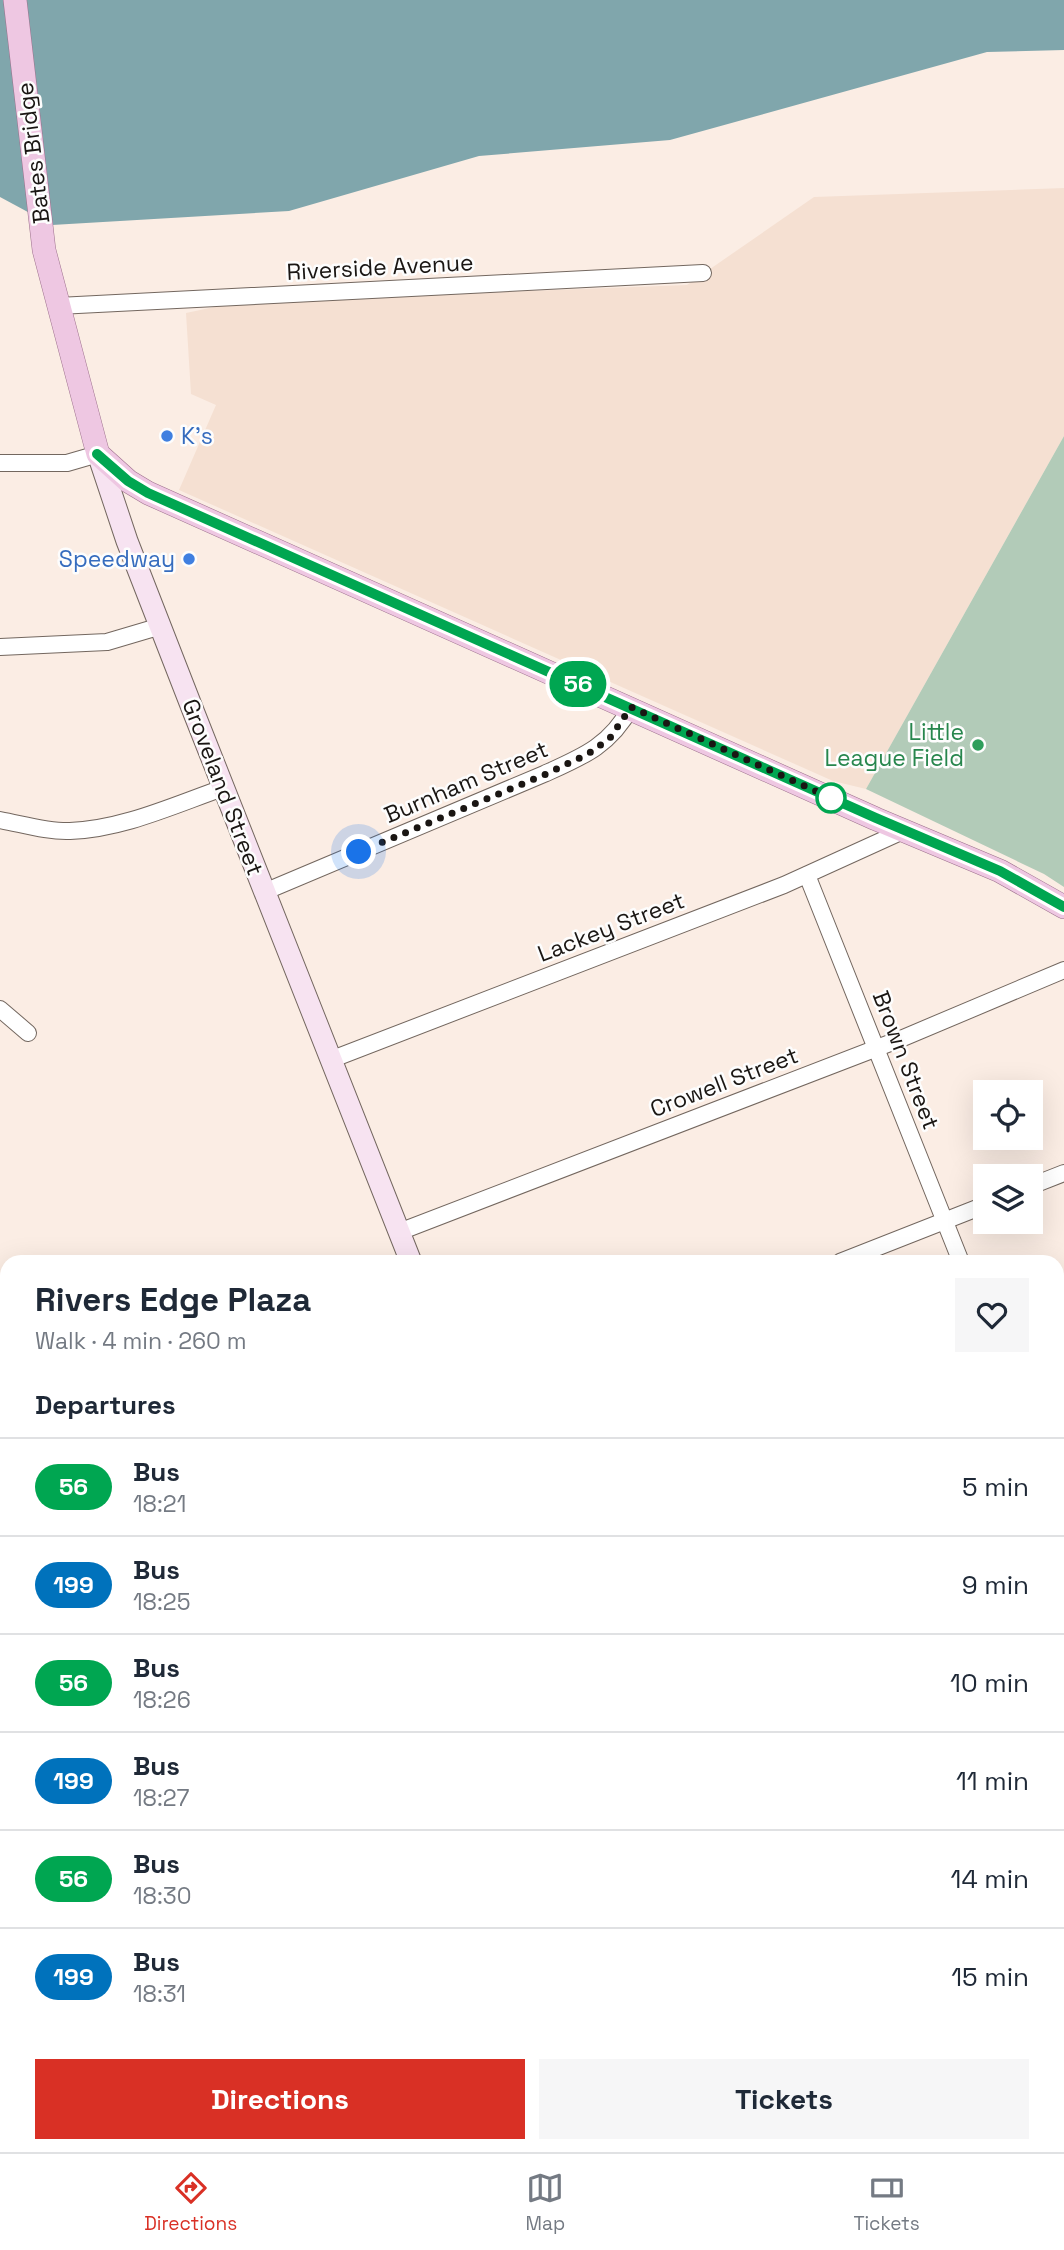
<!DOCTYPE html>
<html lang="en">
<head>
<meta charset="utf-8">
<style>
  :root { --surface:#fff; --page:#f6f6f7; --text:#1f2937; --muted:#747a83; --line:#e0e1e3; --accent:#d93025 }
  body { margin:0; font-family:"Space Grotesk",sans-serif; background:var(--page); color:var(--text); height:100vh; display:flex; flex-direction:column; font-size:26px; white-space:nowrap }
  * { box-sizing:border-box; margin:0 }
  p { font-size:23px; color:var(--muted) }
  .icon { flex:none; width:38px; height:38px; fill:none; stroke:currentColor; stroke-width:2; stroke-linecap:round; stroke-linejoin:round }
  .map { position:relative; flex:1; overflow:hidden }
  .panel { position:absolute; left:0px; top:1255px; width:1064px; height:898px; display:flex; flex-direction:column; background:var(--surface); border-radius:21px 21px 0 0; box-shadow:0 7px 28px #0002 }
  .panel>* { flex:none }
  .badge { padding:0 14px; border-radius:23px; font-size:24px; line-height:46px }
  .tools { position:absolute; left:973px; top:1080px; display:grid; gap:14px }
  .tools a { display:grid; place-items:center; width:70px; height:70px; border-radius:0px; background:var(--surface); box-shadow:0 7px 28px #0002; font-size:35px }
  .you { position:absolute; width:35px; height:35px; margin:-18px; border:5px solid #fff; border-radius:50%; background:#1a73e8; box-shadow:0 0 0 10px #1a73e833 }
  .map>.badge { position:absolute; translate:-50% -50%; box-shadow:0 0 0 4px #fff }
  h2 { padding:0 35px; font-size:26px; line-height:63px }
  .round { display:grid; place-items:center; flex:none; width:74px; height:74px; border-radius:0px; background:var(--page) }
  .summary { display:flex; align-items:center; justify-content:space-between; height:119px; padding:0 35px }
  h1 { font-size:33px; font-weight:800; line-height:52px }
  .action { display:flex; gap:14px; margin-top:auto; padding:14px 35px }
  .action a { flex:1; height:80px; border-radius:0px; background:var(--accent); color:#fff; font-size:28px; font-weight:800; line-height:80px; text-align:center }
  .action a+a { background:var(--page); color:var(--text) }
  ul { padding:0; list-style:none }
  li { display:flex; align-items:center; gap:21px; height:98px; padding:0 35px; border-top:2px solid var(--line) }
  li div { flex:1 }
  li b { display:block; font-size:26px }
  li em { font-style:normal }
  li .badge { min-width:77px; font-weight:700; text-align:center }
  .tabs { display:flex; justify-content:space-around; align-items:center; height:98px; border-top:2px solid var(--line); background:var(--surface); font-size:19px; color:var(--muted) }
  .tabs a { display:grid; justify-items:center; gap:4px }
  .tabs .selected { color:var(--accent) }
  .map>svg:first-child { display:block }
  .built { fill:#f5e0d2 }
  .medical { fill:#ece1f5 }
  .green { fill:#b2cbb8 }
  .water { fill:#80a6ac }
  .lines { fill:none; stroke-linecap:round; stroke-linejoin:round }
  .street-casing { stroke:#73675f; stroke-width:18 }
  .secondary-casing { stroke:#73675f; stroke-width:23 }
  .primary-casing { stroke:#9d718d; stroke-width:24 }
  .street { stroke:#fff; stroke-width:16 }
  .secondary { stroke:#f7e3f1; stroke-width:21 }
  .primary { stroke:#eec7e2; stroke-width:23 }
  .line-casing { stroke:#fff; stroke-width:16 }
  .line { stroke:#00a651; stroke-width:10 }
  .walk { stroke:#1a1613; stroke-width:7; stroke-dasharray:0 12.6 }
  .shop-dot { fill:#3f7fe0; stroke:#fdfdfd; stroke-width:2.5 }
  .leisure-dot { fill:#2e9e5b; stroke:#fdfdfd; stroke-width:2.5 }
  .stop-dot { fill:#fff; stroke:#00a651; stroke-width:3.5 }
  .labels { text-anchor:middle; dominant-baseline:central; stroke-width:5; stroke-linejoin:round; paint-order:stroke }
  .street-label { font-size:23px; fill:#1a1613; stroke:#fdfdfd }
  .shop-label { font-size:23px; fill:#366cbe; stroke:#fdfdfd; text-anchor:start }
  .leisure-label { font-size:23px; fill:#27864d; stroke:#fdfdfd; text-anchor:end }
</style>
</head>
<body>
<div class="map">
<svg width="1064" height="2152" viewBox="0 0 1064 2152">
  <rect width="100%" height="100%" fill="#fbede4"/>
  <path class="built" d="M1064 188V436L866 789 833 781 179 490 216 405 191 394 186 313 238 302 687 285 814 197Z"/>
  <path class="medical" d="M1057 1428 1064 1429V1832H1057Z"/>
  <path class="green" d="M1064 436V887L1044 874 866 789Z"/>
  <path class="water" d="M0 0H1064V50L987 52 670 140 479 156 289 211 52 225 0 197Z"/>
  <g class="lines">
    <defs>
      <g id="street">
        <path d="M58 306 703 273"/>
        <path d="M0 463H67L98 454"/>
        <path d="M0 647 107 642 161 626"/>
        <path d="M0 820C22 824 48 832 70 831 123 829 174 805 223 788"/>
        <path d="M807 875 961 1262"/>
        <path d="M264 892 544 774C582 757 610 746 631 707"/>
        <path d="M0 1009 28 1033"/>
        <path d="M330 1060 784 885 905 830"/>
        <path d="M1031 1186 1064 1173"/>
        <path d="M399 1232 903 1038 1064 970"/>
        <path d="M840 1262 985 1205"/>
        <path d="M1057 1377 1064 1374"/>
        <path d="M0 1743 7 1726"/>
        <path d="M1057 1845H1064"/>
        <path d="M1057 2028 1064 2035"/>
        <path d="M1021 2146 1024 2152"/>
        <path d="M271 2152 276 2146"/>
        <path d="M512 2152 517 2146"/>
      </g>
      <g id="secondary">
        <path d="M98 454 127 541 194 713 411 1262"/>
        <path d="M0 2104 7 2105"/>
        <path d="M206 2146 221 2152"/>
        <path d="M770 2146 772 2152"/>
      </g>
      <path id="primary" d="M15 0 44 250 98 454 128 481 148 493 876 819 1000 871 1064 907"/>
    </defs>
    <use href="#street" class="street-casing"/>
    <use href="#secondary" class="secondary-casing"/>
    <use href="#primary" class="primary-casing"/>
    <use href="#street" class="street"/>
    <use href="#secondary" class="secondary"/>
    <use href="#primary" class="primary"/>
  </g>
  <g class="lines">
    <defs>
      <path id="line" d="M97 454 128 481 148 493 876 818 1000 871 1064 907"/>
    </defs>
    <use href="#line" class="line-casing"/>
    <use href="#line" class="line"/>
    <path class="walk" d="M359 852 544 775 588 754 610 738 631 707 831 798"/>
  </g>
  <g class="shop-dot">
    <circle cx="167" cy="436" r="7"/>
    <circle cx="189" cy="559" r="7"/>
  </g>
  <circle class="leisure-dot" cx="978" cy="745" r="7"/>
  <circle class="stop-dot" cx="831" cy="798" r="14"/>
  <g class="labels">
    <g class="street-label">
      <text transform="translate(33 153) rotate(-97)">Bates Bridge</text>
      <text transform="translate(380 267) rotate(-3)">Riverside Avenue</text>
      <text transform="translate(466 782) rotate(-23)">Burnham Street</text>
      <text transform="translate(223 787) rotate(69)">Groveland Street</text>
      <text transform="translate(611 927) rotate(-21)">Lackey Street</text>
      <text transform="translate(906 1060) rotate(69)">Brown Street</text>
      <text transform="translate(724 1082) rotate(-21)">Crowell Street</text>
    </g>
    <g class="shop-label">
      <text x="181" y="436">K's</text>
      <text x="175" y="559" text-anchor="end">Speedway</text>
    </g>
    <g class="leisure-label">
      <text x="964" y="732">Little<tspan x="964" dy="26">League Field</tspan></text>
    </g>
  </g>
</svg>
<div class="tools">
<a><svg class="icon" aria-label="locate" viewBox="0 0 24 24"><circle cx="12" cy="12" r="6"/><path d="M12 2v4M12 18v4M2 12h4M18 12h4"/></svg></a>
<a><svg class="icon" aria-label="layers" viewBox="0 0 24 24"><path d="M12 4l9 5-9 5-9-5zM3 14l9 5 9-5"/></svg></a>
</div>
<div class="you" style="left:359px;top:852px"></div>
<b class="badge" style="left:578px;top:684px;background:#00a651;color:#fff">56</b>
<section class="panel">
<div class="summary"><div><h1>Rivers Edge Plaza</h1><p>Walk · 4 min · 260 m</p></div><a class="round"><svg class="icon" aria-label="heart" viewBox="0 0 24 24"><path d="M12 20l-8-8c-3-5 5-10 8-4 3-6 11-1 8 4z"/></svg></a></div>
<h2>Departures</h2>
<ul>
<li><span class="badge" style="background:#00a651;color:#fff">56</span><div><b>Bus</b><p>18:21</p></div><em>5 min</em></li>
<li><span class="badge" style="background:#0072bc;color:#fff">199</span><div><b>Bus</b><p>18:25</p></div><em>9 min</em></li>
<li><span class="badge" style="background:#00a651;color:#fff">56</span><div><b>Bus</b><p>18:26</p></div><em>10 min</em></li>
<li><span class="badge" style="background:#0072bc;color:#fff">199</span><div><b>Bus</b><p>18:27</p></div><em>11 min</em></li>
<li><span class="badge" style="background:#00a651;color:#fff">56</span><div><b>Bus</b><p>18:30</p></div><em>14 min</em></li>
<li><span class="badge" style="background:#0072bc;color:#fff">199</span><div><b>Bus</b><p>18:31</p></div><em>15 min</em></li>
</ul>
<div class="action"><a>Directions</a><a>Tickets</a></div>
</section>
</div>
<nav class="tabs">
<a class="selected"><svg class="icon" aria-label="directions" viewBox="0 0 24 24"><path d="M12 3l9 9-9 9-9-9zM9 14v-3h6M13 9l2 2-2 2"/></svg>Directions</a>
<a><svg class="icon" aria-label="map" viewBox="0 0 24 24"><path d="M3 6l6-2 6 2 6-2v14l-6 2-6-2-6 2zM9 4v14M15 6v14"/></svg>Map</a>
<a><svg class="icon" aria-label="tickets" viewBox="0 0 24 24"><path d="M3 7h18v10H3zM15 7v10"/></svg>Tickets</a>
</nav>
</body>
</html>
